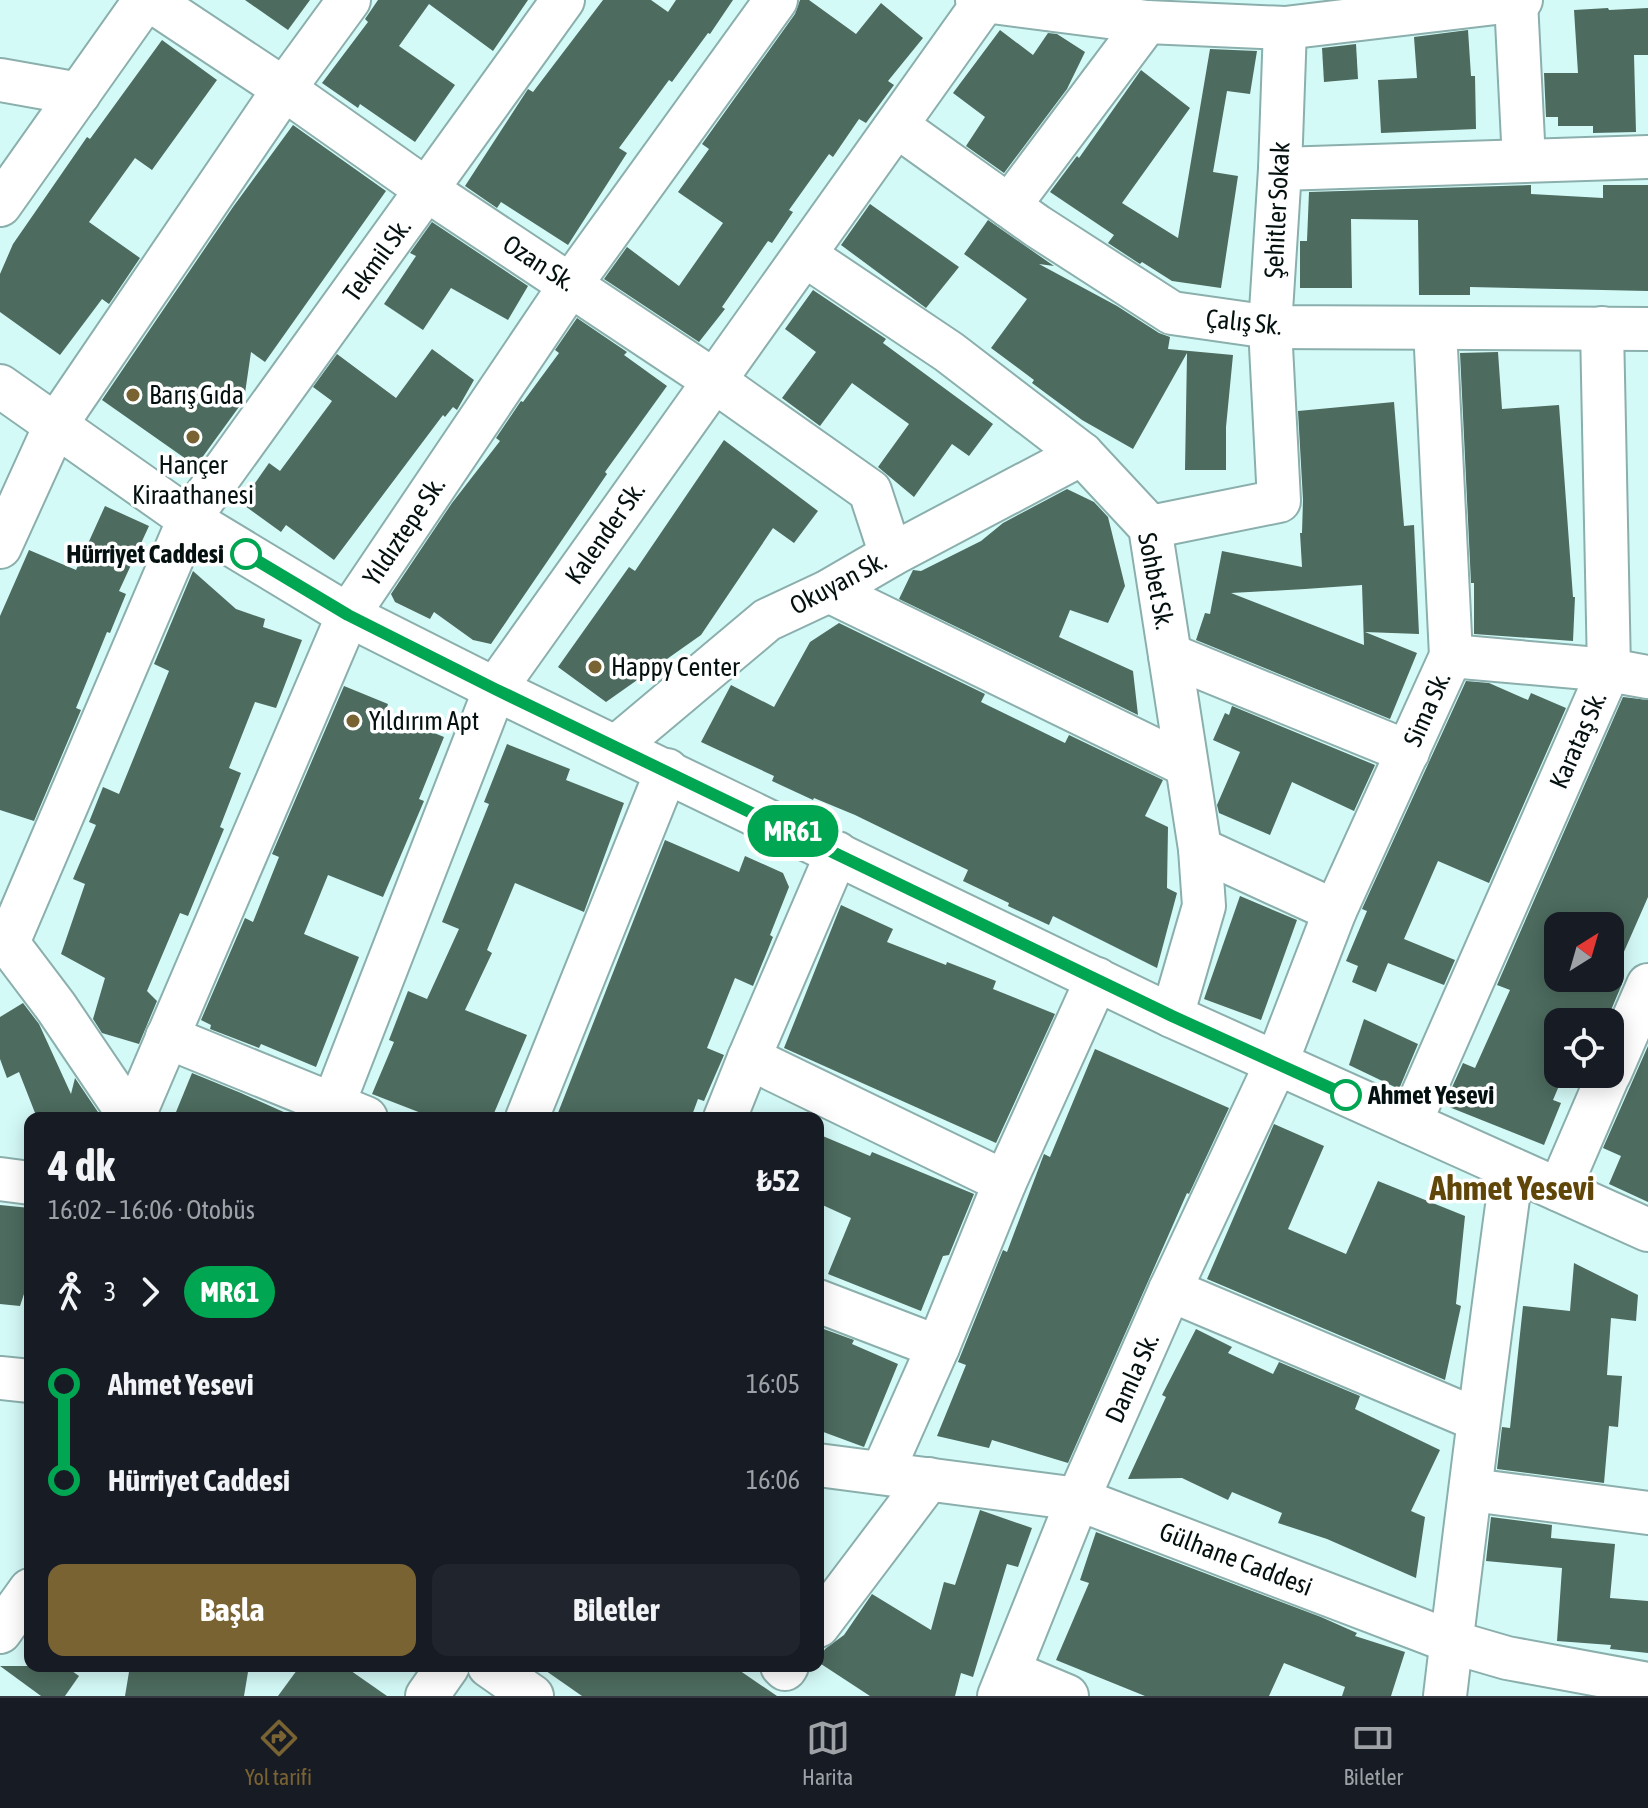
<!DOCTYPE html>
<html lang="tr">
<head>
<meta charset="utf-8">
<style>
  :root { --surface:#171b24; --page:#20242c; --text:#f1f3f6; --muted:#9ea1a6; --line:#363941; --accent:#7a6333 }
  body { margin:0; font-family:"Asap Condensed",sans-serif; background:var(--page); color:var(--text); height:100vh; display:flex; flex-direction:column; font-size:30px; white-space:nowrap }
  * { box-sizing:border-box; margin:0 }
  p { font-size:26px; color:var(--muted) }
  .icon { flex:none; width:44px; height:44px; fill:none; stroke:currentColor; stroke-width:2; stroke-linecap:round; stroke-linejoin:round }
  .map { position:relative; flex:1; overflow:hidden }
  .panel { position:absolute; left:24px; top:1112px; width:800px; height:560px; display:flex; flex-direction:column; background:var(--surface); border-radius:16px; box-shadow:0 4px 20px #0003 }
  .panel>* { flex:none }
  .badge { padding:0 16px; border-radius:26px; font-size:28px; line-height:52px }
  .needle { width:52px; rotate:37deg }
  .controls { position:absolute; left:1544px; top:912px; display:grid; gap:16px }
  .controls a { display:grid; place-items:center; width:80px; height:80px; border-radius:16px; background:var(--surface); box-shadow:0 4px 20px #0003; font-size:40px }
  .map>.badge { position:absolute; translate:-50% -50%; box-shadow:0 0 0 4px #fff }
  .legs { display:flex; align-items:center; gap:12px; height:88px; padding:0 24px; font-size:26px }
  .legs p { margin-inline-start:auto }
  .summary { display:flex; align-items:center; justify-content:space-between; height:136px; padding:0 24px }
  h1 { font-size:44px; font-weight:700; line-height:60px }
  .primary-button { display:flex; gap:16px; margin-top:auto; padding:16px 24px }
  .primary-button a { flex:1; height:92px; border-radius:16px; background:var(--accent); color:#fff; font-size:32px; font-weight:700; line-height:92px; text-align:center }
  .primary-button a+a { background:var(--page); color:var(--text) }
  ul { padding:0 24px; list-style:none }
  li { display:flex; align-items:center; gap:28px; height:96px; font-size:30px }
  li i { display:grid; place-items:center; width:12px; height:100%; margin:0 10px; background:currentColor }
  li i::after { content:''; width:20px; height:20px; margin:-10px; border:6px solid; border-radius:50%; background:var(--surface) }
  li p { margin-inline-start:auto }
  li:first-child i { background:linear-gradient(#0000 50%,currentColor 0) }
  li:last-child i { background:linear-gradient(currentColor 50%,#0000 0) }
  .tabs { display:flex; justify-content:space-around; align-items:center; height:112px; border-top:2px solid var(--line); background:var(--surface); font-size:22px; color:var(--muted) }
  .tabs a { display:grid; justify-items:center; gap:4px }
  .tabs .on { color:var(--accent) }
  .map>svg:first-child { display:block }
  .building { fill:#4d6b5f; fill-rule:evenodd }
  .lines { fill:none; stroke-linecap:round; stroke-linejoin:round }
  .minor-casing { stroke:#8bafac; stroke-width:46 }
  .minor { stroke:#fff; stroke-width:42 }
  .line-1-casing { stroke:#fff; stroke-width:18 }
  .line-1 { stroke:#00a651; stroke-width:12 }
  .poi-dot { fill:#7a6333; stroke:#fff; stroke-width:3 }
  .stop-1-dot { fill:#fff; stroke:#00a651; stroke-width:4 }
  .labels { text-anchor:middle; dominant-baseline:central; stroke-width:7; stroke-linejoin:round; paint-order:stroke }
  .street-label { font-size:26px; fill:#041110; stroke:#fff }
  .poi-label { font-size:26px; fill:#041110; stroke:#fff; text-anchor:start }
  .stop-label { font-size:26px; font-weight:bold; fill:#041110; stroke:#fff; text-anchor:end }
  .district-label { font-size:34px; font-weight:bold; fill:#604609; stroke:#fff }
</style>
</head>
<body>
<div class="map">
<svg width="1648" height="1696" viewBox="0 0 1648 1696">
  <rect width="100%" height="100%" fill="#d4faf7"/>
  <g class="building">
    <path d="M245 0H310L288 30Z"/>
    <path d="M378 0H528L493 51 429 4 399 46 455 85 415 142 360 104 358 108 322 83 368 22 365 19Z"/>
    <path d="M603 0H651L668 12 676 0H733L710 34 708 33 672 82 669 80 619 148 627 153 568 245 501 202 497 208 465 186 528 89 533 92Z"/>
    <path d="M800 0H809L856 34 881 3 923 38 888 81 894 85 866 123 859 119 833 157 829 154 789 210 793 212 772 243 768 241 722 307 725 309 699 342 604 279 627 247 679 286 723 223 678 192 709 149 702 144 795 14Z"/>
    <path d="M1608 8 1609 10 1648 8V55H1634L1636 132 1593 133V126H1558V117H1546L1544 73H1578L1574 10Z"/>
    <path d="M1000 30 1033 55 1048 33 1057 34 1085 52 1067 89 1004 173 966 146 985 117 953 93Z"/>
    <path d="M1468 30 1471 76H1475L1476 129 1381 133 1378 80 1417 78 1414 37Z"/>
    <path d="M162 40 217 80 152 170 135 158 89 222 140 258 109 304 102 299 60 355 0 312V274L13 244 87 137 90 139Z"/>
    <path d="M1356 44 1358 79 1324 82 1322 48Z"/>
    <path d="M1210 49 1257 51 1250 94 1227 91 1213 172 1238 176 1221 288 1172 281 1142 262 1140 264 1108 243 1114 235 1050 192 1077 156 1079 158 1141 70 1190 108 1122 203 1178 238Z"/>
    <path d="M293 125 386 191 265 362 251 352 244 400 196 466 102 400 233 207Z"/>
    <path d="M1531 185V194L1603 198V185H1648V291L1470 287V295H1419L1418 220 1351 219 1352 288H1300V241H1307L1309 192Z"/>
    <path d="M870 204 959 267 926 308 841 245Z"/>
    <path d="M988 220 1054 266 1039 264 1117 306 1159 333 1170 337 1168 349 1233 355 1226 427V470H1185L1187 353 1133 449 1082 420 1032 383 1034 380 991 348 1027 299 964 254Z"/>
    <path d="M432 222 528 286 508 320 451 288 423 330 384 304 416 256 410 253Z"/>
    <path d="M813 290 886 339 883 343 993 424 969 456 952 444 914 497 878 467 909 424 852 383 820 426 782 398 816 352 785 329Z"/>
    <path d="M577 318 627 352 624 355 667 386 605 472 607 474 491 644 473 640 434 612 430 619 395 602 391 594 452 503 500 441 496 438 521 401 523 402 559 353 555 350Z"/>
    <path d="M432 349 474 380 457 410 453 407 445 417 443 415 334 560 286 525 281 532 241 503 269 463 280 471 332 401 313 387 337 354 396 398Z"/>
    <path d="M1498 352 1502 409 1559 405 1573 597H1575L1573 641 1474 634V583H1471L1460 353Z"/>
    <path d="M1394 402 1404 526 1414 525 1419 634 1365 632 1417 653 1390 719 1196 640 1205 613 1210 614 1222 551 1302 567 1300 533H1302L1303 500 1298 411ZM1362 585 1364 645 1231 593 1305 589Z"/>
    <path d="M724 440 818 511 794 543 773 528 701 635 606 702 558 667 629 567 635 571Z"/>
    <path d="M1067 489 1094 502 1108 517 1125 586 1108 623 1070 610 1059 637 1133 671 1138 715 899 599 913 570 921 571 981 541 1003 523Z"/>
    <path d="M105 506 149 526 119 591 126 594 110 633 107 632 76 708 81 710 34 821 0 810V616L29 550 76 570Z"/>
    <path d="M193 571 236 609 265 619 263 627 302 640 276 708 255 702 229 768 241 773 220 827 224 829 188 916 180 913 147 991 157 1001 139 1044 102 1033 93 1019 105 978 61 954 85 884 73 879 96 825 89 822 103 787 119 794 169 671 154 664Z"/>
    <path d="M839 623 985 694 981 702 1065 743 1069 735 1163 780 1145 816 1168 827 1167 888 1177 893 1157 968 1053 916 1049 925 1008 906 1009 903 963 881 968 870 855 815 814 798 813 800 772 781 774 776 701 742 731 685 774 707 810 642Z"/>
    <path d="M1466 681 1489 683 1528 700 1531 693 1566 708 1489 883 1438 861 1404 939 1455 960 1444 985 1388 963 1376 992 1352 982 1358 966 1346 961 1367 911 1362 909Z"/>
    <path d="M344 686 388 704 385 713 444 737 419 799 424 801 383 897 328 875 304 934 359 957 316 1067 261 1044 259 1048 210 1029 211 1025 201 1020 245 918 253 922 279 857 272 854Z"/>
    <path d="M1623 697 1648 700V897L1612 979 1622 984 1606 1022H1558V1074H1564L1553 1100 1561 1103 1544 1145 1444 1105 1463 1063 1475 1068 1510 990 1497 985ZM1558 926H1610V978H1558Z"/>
    <path d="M1232 706 1375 765 1354 811 1292 782 1270 835 1219 813 1217 805 1240 752 1213 740 1225 713 1229 715Z"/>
    <path d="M507 744 570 769 566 780 624 803 584 912 515 883 487 950 492 953 465 1010 527 1035 492 1118H434L372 1094 394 1042 389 1040 408 991 427 999 459 929 442 922 489 804 484 802Z"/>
    <path d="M665 840 739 872 745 856 783 873 789 887 770 935 773 937 753 986 735 978 707 1048 724 1055 704 1101 698 1099 691 1118H556Z"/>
    <path d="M1240 896 1297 920 1261 1020 1204 999Z"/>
    <path d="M841 905 893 929 887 942 946 965 947 962 996 981 993 989 1055 1014 996 1143 784 1048Z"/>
    <path d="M23 1003 39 1024 71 1094 75 1078 102 1118H37L19 1072 7 1078 0 1059V1017Z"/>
    <path d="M1364 1019 1418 1044 1399 1089 1349 1065Z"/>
    <path d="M1648 1046V1202L1609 1184 1621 1156 1603 1148Z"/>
    <path d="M1095 1049 1229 1108 1189 1194 1187 1193 1068 1463 992 1440 989 1448 937 1436 966 1365 958 1362 1003 1250 1007 1252 1044 1154 1050 1157Z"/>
    <path d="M192 1073 241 1093 297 1118H191L176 1112Z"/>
    <path d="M1274 1124 1324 1146 1288 1229 1346 1254 1378 1181 1465 1216 1456 1304 1461 1306 1445 1380 1207 1279Z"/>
    <path d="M818 1134 870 1156 872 1152 974 1194 949 1255 943 1256 921 1311 828 1274 851 1218 818 1203Z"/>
    <path d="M0 1205 30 1208V1276L20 1306 0 1304Z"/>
    <path d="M1574 1263 1638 1295 1636 1321 1611 1318 1607 1375 1622 1376 1618 1427 1609 1426 1604 1483 1497 1469 1502 1427 1510 1428 1523 1306 1570 1311Z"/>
    <path d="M818 1327 854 1340 852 1344 898 1364 864 1447 818 1430Z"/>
    <path d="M1196 1329 1232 1347 1228 1353 1273 1374 1279 1362 1360 1396 1355 1409 1440 1450 1411 1511 1425 1517 1416 1578 1327 1539 1278 1523 1282 1513 1232 1492 1228 1500 1182 1478 1128 1479 1166 1397 1162 1395Z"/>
    <path d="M980 1510 1032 1528 1018 1567 1007 1564 973 1677 961 1673 955 1696H870L818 1662 825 1649 844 1635 872 1594 931 1630 944 1582 955 1585Z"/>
    <path d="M1491 1517 1552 1525 1551 1538 1615 1544 1610 1598 1648 1601V1653L1610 1649 1611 1645 1557 1641 1562 1568 1486 1561Z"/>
    <path d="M1096 1532 1321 1617 1357 1633 1355 1636 1405 1652 1391 1696H1342L1345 1687 1284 1663 1269 1696H1145L1056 1660 1089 1583 1080 1580Z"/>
    <path d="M0 1666H65L79 1676 65 1696H41Z"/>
    <path d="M130 1666H249L244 1696H125Z"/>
    <path d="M300 1666H344L387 1696H278Z"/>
    <path d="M539 1666H733L777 1696H582Z"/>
  </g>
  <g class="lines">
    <defs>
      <g id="minor">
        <path d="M150 0 284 89 427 190 713 380 870 491 891 555"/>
        <path d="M977 0 1147 22 1285 28 1521 0"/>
        <path d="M1516 1 1524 161"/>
        <path d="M0 80 79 94"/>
        <path d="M897 126 1037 226 1172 313 1270 327 1648 329"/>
        <path d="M1280 169 1648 157"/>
        <path d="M0 205 145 0"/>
        <path d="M1009 206 1147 22"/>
        <path d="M806 256 949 352 1082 454 1150 527 1200 849 1204 906 1172 1016"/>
        <path d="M0 386 189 519 348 615 495 689 1172 1016 1648 1230"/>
        <path d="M1150 527 1279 501 1270 327 1280 169 1285 28"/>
        <path d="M0 547 55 426 284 89 349 0"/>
        <path d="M829 591 1186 765"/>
        <path d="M1170 655 1408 752"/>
        <path d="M1451 656 1609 670 1648 677"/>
        <path d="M617 746 767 620 829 591 891 555 1082 454"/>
        <path d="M1200 849 1335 911"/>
        <path d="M0 933 56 1007 131 1118"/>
        <path d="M7 945 189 519 563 0"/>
        <path d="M167 1037 366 1118"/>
        <path d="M749 1058 1005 1182"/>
        <path d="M1610 1073 1648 985"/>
        <path d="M133 1118 348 615 571 284 776 0"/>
        <path d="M328 1118 495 689 984 2"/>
        <path d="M527 1118 667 770"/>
        <path d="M725 1118 749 1058 837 853"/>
        <path d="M1410 1123 1609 670 1602 328"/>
        <path d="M0 1179 30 1183"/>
        <path d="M1559 1190 1609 1074"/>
        <path d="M1170 1290 1478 1420"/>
        <path d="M818 1301 938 1347"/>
        <path d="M0 1378 30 1381"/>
        <path d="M818 1465 1078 1499 1452 1642 1507 1658 1648 1684"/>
        <path d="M882 1473 938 1347 1005 1182 1097 979"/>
        <path d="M1472 1490 1648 1513"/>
        <path d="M818 1626 929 1479"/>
        <path d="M0 1632 30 1590"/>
        <path d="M489 1666 532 1696"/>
        <path d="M782 1666 785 1669 787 1666"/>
        <path d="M1010 1672 1067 1696"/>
        <path d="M427 1696 448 1666"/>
        <path d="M999 1696 1078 1499 1170 1290 1276 1064 1335 911 1451 656 1435 328"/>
        <path d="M1445 1696C1466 1520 1488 1344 1512 1169"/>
      </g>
    </defs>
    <use href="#minor" class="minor-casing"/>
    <use href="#minor" class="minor"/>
  </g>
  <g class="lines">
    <defs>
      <path id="line-1" d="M246 554 348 615 495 689 1172 1016 1346 1095"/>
    </defs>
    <use href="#line-1" class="line-1-casing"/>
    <use href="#line-1" class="line-1"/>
  </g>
  <g class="poi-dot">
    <circle cx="133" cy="395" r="8"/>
    <circle cx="193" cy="437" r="8"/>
    <circle cx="595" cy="667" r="8"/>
    <circle cx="353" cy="721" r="8"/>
  </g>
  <g class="stop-1-dot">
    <circle cx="246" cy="554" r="14"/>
    <circle cx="1346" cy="1095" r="14"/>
  </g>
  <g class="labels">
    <g class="street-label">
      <text transform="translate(1277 210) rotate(-87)">Şehitler Sokak</text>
      <text transform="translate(377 260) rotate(-54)">Tekmil Sk.</text>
      <text transform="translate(539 263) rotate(33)">Ozan Sk.</text>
      <text transform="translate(1244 322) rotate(6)">Çalış Sk.</text>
      <text transform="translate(404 531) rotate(-56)">Yıldıztepe Sk.</text>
      <text transform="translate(605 533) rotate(-55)">Kalender Sk.</text>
      <text transform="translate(1156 581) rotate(79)">Sohbet Sk.</text>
      <text transform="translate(838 583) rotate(-28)">Okuyan Sk.</text>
      <text transform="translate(1427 709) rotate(-66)">Sima Sk.</text>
      <text transform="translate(1578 740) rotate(-66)">Karataş Sk.</text>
      <text transform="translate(1132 1378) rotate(-66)">Damla Sk.</text>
      <text transform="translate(1236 1559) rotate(21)">Gülhane Caddesi</text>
    </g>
    <g class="poi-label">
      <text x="149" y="395">Barış Gıda</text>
      <text x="193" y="465" text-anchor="middle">Hançer<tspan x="193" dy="30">Kiraathanesi</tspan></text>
      <text x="611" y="667">Happy Center</text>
      <text x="369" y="721">Yıldırım Apt</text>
    </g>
    <g class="stop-label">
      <text x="224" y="554">Hürriyet Caddesi</text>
      <text x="1368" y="1095" text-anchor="start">Ahmet Yesevi</text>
    </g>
    <g class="district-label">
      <text x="1512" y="1187">Ahmet Yesevi</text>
    </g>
  </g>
</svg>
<div class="controls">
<a><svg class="needle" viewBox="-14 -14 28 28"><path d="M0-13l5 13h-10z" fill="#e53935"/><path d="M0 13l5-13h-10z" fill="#9ea1a6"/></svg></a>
<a><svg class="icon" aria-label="locate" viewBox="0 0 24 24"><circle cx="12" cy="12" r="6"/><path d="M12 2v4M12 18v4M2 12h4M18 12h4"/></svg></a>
</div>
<b class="badge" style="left:793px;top:831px;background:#00a651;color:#fff">MR61</b>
<section class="panel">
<div class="summary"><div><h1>4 dk</h1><p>16:02 – 16:06 · Otobüs</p></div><b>₺52</b></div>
<div class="legs"><svg class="icon" aria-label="walk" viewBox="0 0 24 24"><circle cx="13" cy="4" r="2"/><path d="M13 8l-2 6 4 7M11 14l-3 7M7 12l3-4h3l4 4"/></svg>3<svg class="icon" aria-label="forward" viewBox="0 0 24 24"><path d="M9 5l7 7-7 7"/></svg><b class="badge" style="background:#00a651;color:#fff">MR61</b></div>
<ul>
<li><i style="color:#00a651"></i><b>Ahmet Yesevi</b><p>16:05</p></li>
<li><i style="color:#00a651"></i><b>Hürriyet Caddesi</b><p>16:06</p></li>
</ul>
<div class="primary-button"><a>Başla</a><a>Biletler</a></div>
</section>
</div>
<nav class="tabs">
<a class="on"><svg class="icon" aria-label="directions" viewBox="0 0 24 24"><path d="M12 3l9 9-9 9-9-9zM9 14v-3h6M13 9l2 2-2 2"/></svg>Yol tarifi</a>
<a><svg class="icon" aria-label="map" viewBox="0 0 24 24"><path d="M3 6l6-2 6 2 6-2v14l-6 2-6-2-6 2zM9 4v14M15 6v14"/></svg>Harita</a>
<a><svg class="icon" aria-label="tickets" viewBox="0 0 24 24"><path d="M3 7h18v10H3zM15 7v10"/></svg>Biletler</a>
</nav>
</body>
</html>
